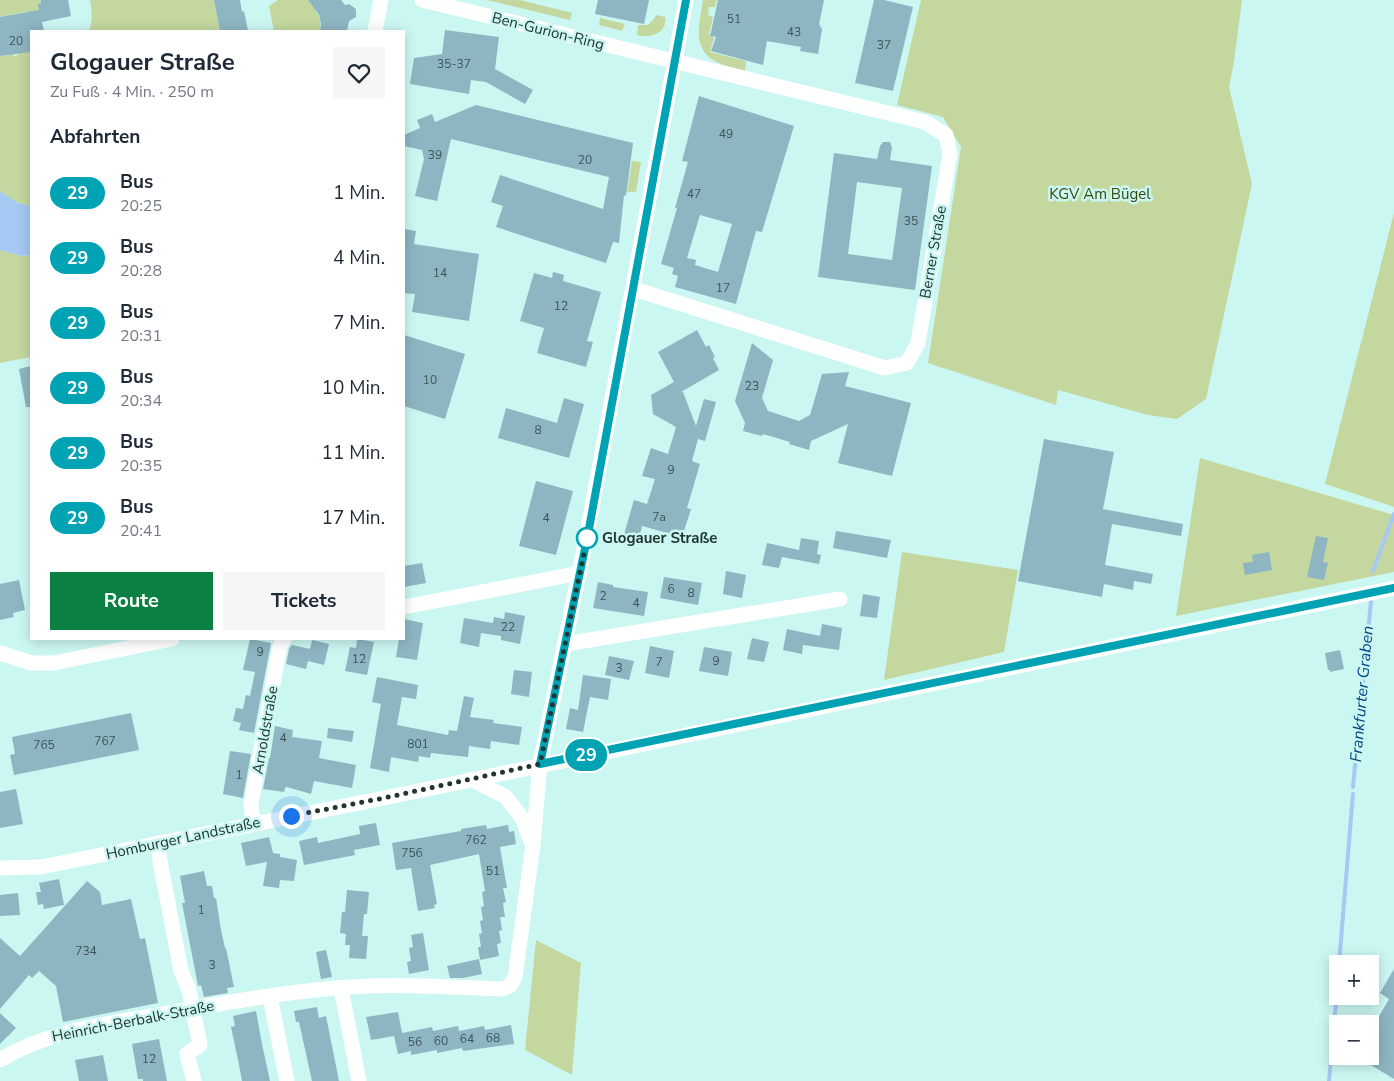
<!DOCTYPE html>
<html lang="de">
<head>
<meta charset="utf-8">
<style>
  :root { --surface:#fff; --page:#f6f6f7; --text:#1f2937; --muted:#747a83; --accent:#0b8043 }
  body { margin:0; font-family:"Nunito Sans",sans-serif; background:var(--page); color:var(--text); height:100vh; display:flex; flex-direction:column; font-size:19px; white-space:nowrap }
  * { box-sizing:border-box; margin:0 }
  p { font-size:16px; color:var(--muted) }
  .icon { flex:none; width:28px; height:28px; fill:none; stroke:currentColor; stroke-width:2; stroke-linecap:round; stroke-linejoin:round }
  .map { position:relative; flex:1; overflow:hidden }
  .panel { position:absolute; left:30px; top:30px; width:375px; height:610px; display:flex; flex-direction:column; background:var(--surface); border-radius:0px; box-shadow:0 2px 12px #0003 }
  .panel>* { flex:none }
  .badge { padding:0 10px; border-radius:16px; font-size:18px; line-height:32px }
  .tools { position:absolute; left:1329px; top:955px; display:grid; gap:10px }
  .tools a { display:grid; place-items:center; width:50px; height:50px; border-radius:0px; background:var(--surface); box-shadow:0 2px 12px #0003; font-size:25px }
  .you { position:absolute; width:25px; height:25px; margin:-12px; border:4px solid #fff; border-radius:50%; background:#1a73e8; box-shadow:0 0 0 8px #1a73e833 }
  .map>.badge { position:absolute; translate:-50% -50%; box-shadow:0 0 0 2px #fff }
  h2 { padding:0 20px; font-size:19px; line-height:45px }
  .round { display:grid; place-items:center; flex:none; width:52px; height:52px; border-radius:0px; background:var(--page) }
  .overview { display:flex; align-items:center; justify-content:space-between; height:85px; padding:0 20px }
  h1 { font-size:24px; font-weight:700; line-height:38px }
  .cta { display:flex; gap:10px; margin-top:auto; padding:10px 20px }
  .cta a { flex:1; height:58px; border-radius:0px; background:var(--accent); color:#fff; font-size:20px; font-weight:700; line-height:58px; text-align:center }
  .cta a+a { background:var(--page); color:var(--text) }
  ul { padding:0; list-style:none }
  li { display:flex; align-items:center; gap:15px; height:65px; padding:0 20px }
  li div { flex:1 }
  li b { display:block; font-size:19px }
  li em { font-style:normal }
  li .badge { min-width:55px; font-weight:700; text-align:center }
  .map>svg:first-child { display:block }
  .green { fill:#c4d79f }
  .water { fill:#a5c9f3 }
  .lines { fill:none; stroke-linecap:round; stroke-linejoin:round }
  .stream { stroke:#a5c9f3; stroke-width:4 }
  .building { fill:#8eb5c2; fill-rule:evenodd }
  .minor { stroke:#fff; stroke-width:15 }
  .line-casing { stroke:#fff; stroke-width:11 }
  .line { stroke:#00a3b4; stroke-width:8 }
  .walk { stroke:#233533; stroke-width:5; stroke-dasharray:0 9 }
  .stop-dot { fill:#fff; stroke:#00a3b4; stroke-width:2.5 }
  .labels { text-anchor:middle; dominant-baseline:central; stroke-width:5; stroke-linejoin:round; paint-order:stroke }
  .number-label { font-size:12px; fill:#3e5557 }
  .street-label { font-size:15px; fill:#233533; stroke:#cbf7f2 }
  .park-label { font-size:15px; fill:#384705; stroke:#cbf7f2 }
  .stop-label { font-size:15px; font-weight:bold; fill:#233533; stroke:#cbf7f2; text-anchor:start }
  .water-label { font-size:16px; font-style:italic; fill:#044985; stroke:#cbf7f2 }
</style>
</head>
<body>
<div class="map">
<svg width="1394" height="1081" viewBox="0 0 1394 1081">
  <rect width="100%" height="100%" fill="#cbf7f2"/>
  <g class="green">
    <path d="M0 0H41L39 10 35 11V13L25 12 0 17Z"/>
    <path d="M90 0H214L220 31H89C93 20 92 12 90 0Z"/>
    <path d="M278 0H308C316 10 322 18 320 31H274L269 6Z"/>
    <path d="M487 0H520L572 13 570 20Z"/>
    <path d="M703 0H717L715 7H709L708 15 713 17 709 35 714 38 710 52 746 61 745 71C735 68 723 66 715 61 691 48 700 21 703 0Z"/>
    <path d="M921 0H1242L1234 62 1229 87 1252 184 1206 399 1177 419 1148 415 1058 390 1056 405 928 363 961 147 943 117 897 105Z"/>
    <path d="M656 15 665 17C668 33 650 39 637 35L638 25H648L654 19Z"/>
    <path d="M600 18 625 24 622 31 599 25Z"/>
    <path d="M28 51 29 53 31 52V206L18 203 0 191V56L14 54V56L18 55V53Z"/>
    <path d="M632 161 641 162 636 192H627Z"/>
    <path d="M1394 213V507L1325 484Z"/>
    <path d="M0 250 22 256 31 255V357L0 363Z"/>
    <path d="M1200 458 1394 515V572L1176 616Z"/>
    <path d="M902 552 1018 570 1004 652 884 680Z"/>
    <path d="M536 940 581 963 572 1075 525 1050Z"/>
  </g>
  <path class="water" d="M0 191 18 203 31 206V255L22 256 0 250Z"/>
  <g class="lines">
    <g class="stream">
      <path d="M1373 571 1394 514"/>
      <path d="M1353 787 1371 601"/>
      <path d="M1339 964 1353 794"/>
      <path d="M1329 1081 1338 981"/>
    </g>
  </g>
  <g class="building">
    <path d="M41 0H68L71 16 42 22 44 31H31V52L0 56V17L39 10 38 4 41 3Z"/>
    <path d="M214 0H240L242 12 244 11 248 31H220Z"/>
    <path d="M308 0H341L345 5 349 4 356 9V17L349 21 347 31H320L321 24 319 15Z"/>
    <path d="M598 0H649L644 24 595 14Z"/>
    <path d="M718 0H824L819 24 822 29 818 54 800 51 801 47 767 41 763 65 711 51 716 37 710 36Z"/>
    <path d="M874 0H884L913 7 893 91 855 83Z"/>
    <path d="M445 30 499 37 495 69 533 90 525 104 486 82 471 80 469 94 410 84 414 58 442 54Z"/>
    <path d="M699 96 794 126 762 232 756 231 736 304 675 287 678 276 672 274 674 268 661 264 677 208H675L688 162 682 161ZM700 215 732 224 718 272 695 265 696 260 687 258Z"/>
    <path d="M476 105 633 143 626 196 624 195 619 243 613 242 606 263 496 227 503 206 491 202 500 175 603 209 609 177 451 139 437 201 415 196 424 159 422 150 404 146V135L420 128 417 120 432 114 435 122Z"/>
    <path d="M883 142H890L892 148 890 160 932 166 915 290 818 277 834 153 877 159 880 146ZM857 182 902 188 892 260 848 254Z"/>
    <path d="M404 229 416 231 414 244 479 254 469 321 412 312 415 294 404 293Z"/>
    <path d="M553 272 564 275 563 281 601 292 587 341 593 342 586 367 537 353 544 328 520 321 534 273 552 278Z"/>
    <path d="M697 330 706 347 709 345 715 357 713 358 719 370 681 392H683L696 426 704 399 716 402 705 441 698 439 692 461 700 464 687 508 691 509 682 537 642 526 638 543 623 538 634 500 647 504 655 479 642 476 651 448 668 454 676 427 653 414 651 395 674 382 658 352Z"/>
    <path d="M404 335 465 354 445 419 404 406Z"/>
    <path d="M752 343 773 360 762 398 768 411 799 421 810 415 822 374 849 372 845 386 911 403 892 476 838 463 848 424 811 441 809 450 789 444 790 442 763 434 762 436 743 431 745 423 735 401Z"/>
    <path d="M31 366V407H26L19 369Z"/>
    <path d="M564 398 584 404 569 458 498 438 506 408 557 423Z"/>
    <path d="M1044 439 1114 452 1103 509 1183 524 1181 536 1112 524 1105 565 1153 574 1151 584 1134 581 1133 590 1104 584 1102 597 1018 581Z"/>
    <path d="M536 481 573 491 556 555 519 546Z"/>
    <path d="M836 531 891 540 887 558 833 548Z"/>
    <path d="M1316 536 1328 538 1323 562 1328 563 1324 580 1307 577Z"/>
    <path d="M801 538 819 541 817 554 821 555 819 564 782 557 779 568 762 565 767 543 799 550Z"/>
    <path d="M1269 552 1272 570 1245 575 1243 563 1253 562 1252 555Z"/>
    <path d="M422 563 426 583 404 587V566Z"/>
    <path d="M726 571 746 575 742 598 723 594Z"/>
    <path d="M664 577 702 583 698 605 660 598Z"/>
    <path d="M19 580 25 610 13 613 14 617 0 620V584Z"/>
    <path d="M598 582 613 585V587L648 592 644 616 593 608Z"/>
    <path d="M863 594 880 597 877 618 860 616Z"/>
    <path d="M505 612 525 616 520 644 501 640V636L481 633 479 647 460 643 464 618 493 623 494 617 504 619Z"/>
    <path d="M404 619 423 623 417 660 396 657 399 639H404Z"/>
    <path d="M822 624 842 628 839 650 803 645 802 654 783 650 787 629 820 636Z"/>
    <path d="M752 638 769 642 764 662 747 659Z"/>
    <path d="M250 639 271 643 254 733 239 730 241 723 233 721 236 708 243 709 246 695 250 696 255 672 243 670Z"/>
    <path d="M357 639 374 642 367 675 345 671 350 647 356 648Z"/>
    <path d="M312 640 329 644 324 665 308 661 306 669 286 664 289 649 292 645 310 649Z"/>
    <path d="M650 646 674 651 669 678 645 673Z"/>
    <path d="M704 647 732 652 728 676 699 671Z"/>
    <path d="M1340 650 1344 669 1330 672V670H1328L1325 653Z"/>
    <path d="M609 656 634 661 629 680 605 675Z"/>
    <path d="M514 670 532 672 529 697 511 694Z"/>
    <path d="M583 675 611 679 608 700 590 697 583 732 566 729 570 708 578 710Z"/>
    <path d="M377 677 418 685 416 699 402 697 397 725 448 735 449 730 457 731 464 696 474 698 470 717 494 720 493 723 522 727 519 745 491 741 490 749 469 746 468 757 431 753 430 758 419 756 418 762 391 757 389 772 370 768 381 704 372 702Z"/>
    <path d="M131 713 139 750 14 775 10 755 15 754 12 737Z"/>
    <path d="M275 726 293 730 292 737 322 741 319 758 356 765 352 788 314 781 311 794 287 787 285 788 284 792 263 789 269 758H270Z"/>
    <path d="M328 728 354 731 352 742 327 738Z"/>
    <path d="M230 751 251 754 243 798 223 794Z"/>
    <path d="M16 789 23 824 0 828V792Z"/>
    <path d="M376 823 380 845 354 850 355 855 304 865 299 841 317 837 318 843 360 834 359 826Z"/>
    <path d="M486 825 487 829 508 825 509 832 514 831 516 844 500 847 507 888H503L506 902 503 903 505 917H500L502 930 499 931 501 943 497 944 499 956 480 960 478 947H481L479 934 482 933 480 921 483 920 481 907 484 906 482 892 485 891 479 854 430 865 437 904 434 905 435 908 418 911 411 868 396 870 392 843 461 831V829Z"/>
    <path d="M269 837 273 853 280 854V857L297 860 294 881 280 880 279 888 263 886 267 862 246 866 241 843Z"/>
    <path d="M204 871 207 886H212L214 898H216L221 930 225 948H226L234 987 227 988 228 993 204 997 201 985 198 986 182 903H185L180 876Z"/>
    <path d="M59 879 64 905 44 909 43 904 38 905 36 892H41L39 883Z"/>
    <path d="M87 881 100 892 102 905 131 899 140 939 145 938 158 1003 63 1022 56 986 39 971 32 978 29 975 0 1009V938L20 956Z"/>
    <path d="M347 890 369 892 367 914H364L362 936H368L366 959 349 958 350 945H345L346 934 340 933 342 912H345Z"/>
    <path d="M18 893 20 915 0 916V895Z"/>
    <path d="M423 933 429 970 409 974 407 962 411 961 409 948 413 947 411 935Z"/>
    <path d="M326 950 332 977 321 979 316 952Z"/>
    <path d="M479 959 482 974 463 978H450L447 966Z"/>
    <path d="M1394 969V1079L1356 1056H1370V1032L1389 999 1380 993Z"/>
    <path d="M317 1007 319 1018 326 1016 339 1081H312L299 1022H296L294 1011Z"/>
    <path d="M256 1011 262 1044 270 1081H242L238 1060 231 1027 235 1026 233 1016Z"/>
    <path d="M398 1012 402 1033 432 1027 433 1031 458 1026 459 1031 484 1026 485 1030 511 1025 514 1044 463 1051 462 1048 437 1053V1050L411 1055V1051L398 1054 394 1036 371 1040 366 1017Z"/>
    <path d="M0 1013 16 1028 0 1044Z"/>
    <path d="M159 1039 167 1081H143V1079H138L132 1044Z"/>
    <path d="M103 1055 108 1081H79L75 1060Z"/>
  </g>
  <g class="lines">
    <g class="minor">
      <path d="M422 0 925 122 946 135 950 154 918 343 907 363 885 368 634 289"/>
      <path d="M375 31 381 0"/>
      <path d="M404 607 580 573"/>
      <path d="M565 644 840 599"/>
      <path d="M0 653 31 663H54L172 639"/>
      <path d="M471 779 506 797 522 818 531 841"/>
      <path d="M253 823 251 804 280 646 284 639"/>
      <path d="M158 843 160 861 181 971 189 990 200 1045 187 1054 194 1081"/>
      <path d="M0 868 41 867 384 798 1394 588"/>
      <path d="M341 988 359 1081"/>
      <path d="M270 996 287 1081"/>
      <path d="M0 1060C46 1032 99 1025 152 1016 223 1003 296 989 369 986 413 984 458 988 502 989L511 985 515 977 533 845 540 764 587 534 686 0"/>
    </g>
  </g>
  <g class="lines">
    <defs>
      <path id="line" d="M686 0 588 534 540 764 1394 588"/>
    </defs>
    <use href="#line" class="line-casing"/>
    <use href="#line" class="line"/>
    <path class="walk" d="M291 816 384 798 540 764 588 534 587 538"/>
  </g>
  <circle class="stop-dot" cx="587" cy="538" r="10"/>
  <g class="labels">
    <g class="number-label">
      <text x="734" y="19">51</text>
      <text x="794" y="32">43</text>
      <text x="16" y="41">20</text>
      <text x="884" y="45">37</text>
      <text x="454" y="64">35-37</text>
      <text x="726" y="134">49</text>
      <text x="435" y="155">39</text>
      <text x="585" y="160">20</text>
      <text x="694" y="194">47</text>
      <text x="911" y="221">35</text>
      <text x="440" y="273">14</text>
      <text x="723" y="288">17</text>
      <text x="561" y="306">12</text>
      <text x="430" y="380">10</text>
      <text x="752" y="386">23</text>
      <text x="538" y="430">8</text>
      <text x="671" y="470">9</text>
      <text x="659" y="517">7a</text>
      <text x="546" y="518">4</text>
      <text x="671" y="589">6</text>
      <text x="691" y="593">8</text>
      <text x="603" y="596">2</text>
      <text x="636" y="603">4</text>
      <text x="508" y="627">22</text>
      <text x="260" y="652">9</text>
      <text x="359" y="659">12</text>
      <text x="716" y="661">9</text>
      <text x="659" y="662">7</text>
      <text x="619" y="668">3</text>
      <text x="283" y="738">4</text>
      <text x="105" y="741">767</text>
      <text x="418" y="744">801</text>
      <text x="44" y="745">765</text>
      <text x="239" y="775">1</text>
      <text x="476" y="840">762</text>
      <text x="412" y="853">756</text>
      <text x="493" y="871">51</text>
      <text x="201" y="910">1</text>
      <text x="86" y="951">734</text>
      <text x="212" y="965">3</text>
      <text x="493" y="1038">68</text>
      <text x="467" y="1039">64</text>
      <text x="441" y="1041">60</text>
      <text x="415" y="1042">56</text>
      <text x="149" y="1059">12</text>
    </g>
    <g class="street-label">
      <text transform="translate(548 31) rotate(14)">Ben-Gurion-Ring</text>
      <text transform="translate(933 252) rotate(-80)">Berner Straße</text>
      <text transform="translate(265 730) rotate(-80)">Arnoldstraße</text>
      <text transform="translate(183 838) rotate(-12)">Homburger Landstraße</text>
      <text transform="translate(133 1021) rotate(-11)">Heinrich-Berbalk-Straße</text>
    </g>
    <g class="park-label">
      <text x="1100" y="194">KGV Am Bügel</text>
    </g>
    <g class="stop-label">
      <text x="602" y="538">Glogauer Straße</text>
    </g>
    <g class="water-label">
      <text transform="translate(1362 694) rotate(-85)">Frankfurter Graben</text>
    </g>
  </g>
</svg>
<div class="tools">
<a>+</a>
<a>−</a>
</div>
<div class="you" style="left:291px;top:816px"></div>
<b class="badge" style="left:586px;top:755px;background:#00a3b4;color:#fff">29</b>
<section class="panel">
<div class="overview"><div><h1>Glogauer Straße</h1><p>Zu Fuß · 4 Min. · 250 m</p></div><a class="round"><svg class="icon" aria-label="heart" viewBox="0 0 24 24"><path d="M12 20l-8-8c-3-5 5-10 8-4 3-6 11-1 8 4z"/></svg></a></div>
<h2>Abfahrten</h2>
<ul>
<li><span class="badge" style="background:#00a3b4;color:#fff">29</span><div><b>Bus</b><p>20:25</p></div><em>1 Min.</em></li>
<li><span class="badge" style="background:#00a3b4;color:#fff">29</span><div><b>Bus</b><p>20:28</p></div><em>4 Min.</em></li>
<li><span class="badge" style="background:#00a3b4;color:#fff">29</span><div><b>Bus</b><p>20:31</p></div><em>7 Min.</em></li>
<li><span class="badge" style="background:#00a3b4;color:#fff">29</span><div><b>Bus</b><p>20:34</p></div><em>10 Min.</em></li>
<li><span class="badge" style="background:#00a3b4;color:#fff">29</span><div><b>Bus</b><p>20:35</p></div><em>11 Min.</em></li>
<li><span class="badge" style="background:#00a3b4;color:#fff">29</span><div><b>Bus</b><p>20:41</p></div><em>17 Min.</em></li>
</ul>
<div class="cta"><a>Route</a><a>Tickets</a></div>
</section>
</div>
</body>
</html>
